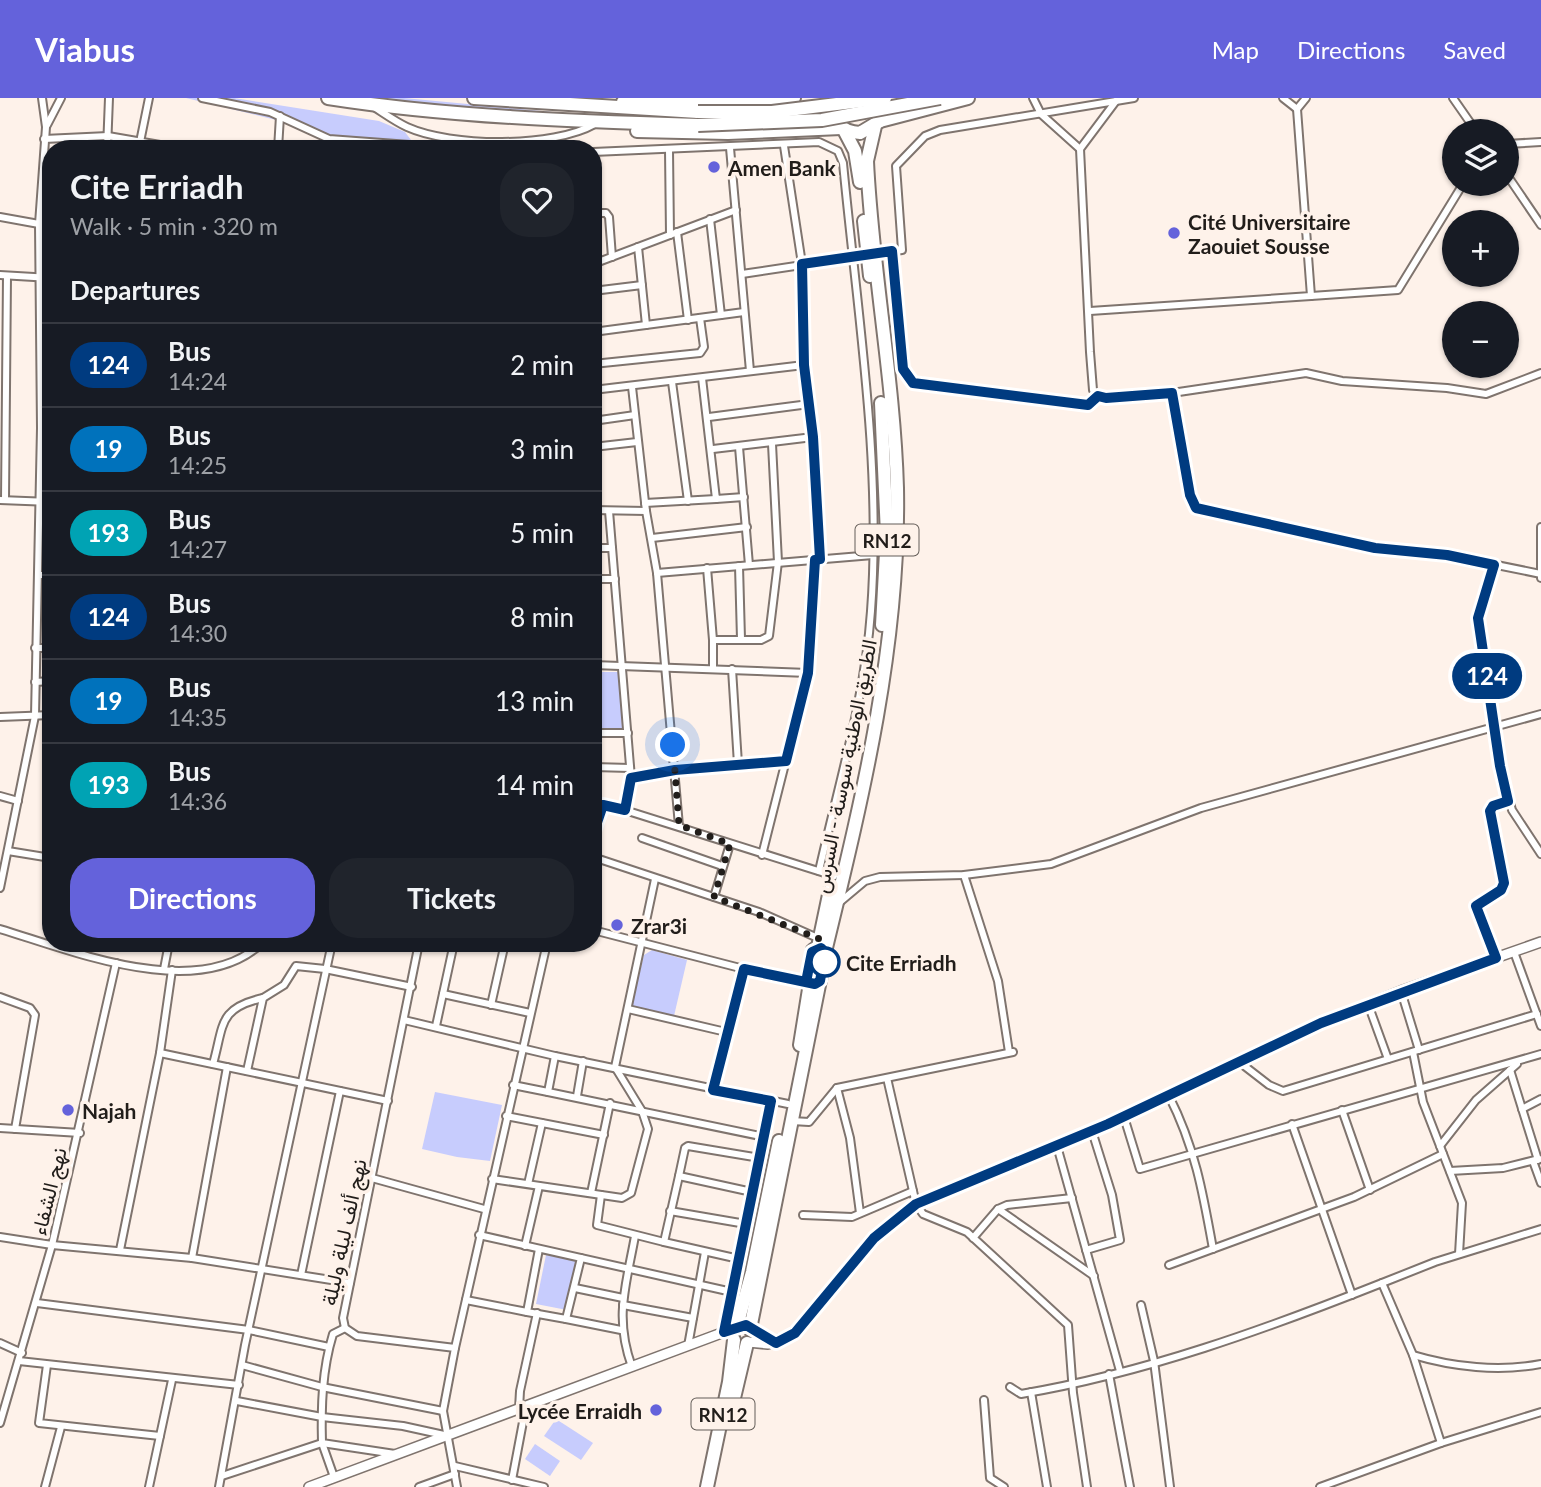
<!DOCTYPE html>
<html lang="en">
<head>
<meta charset="utf-8">
<style>
  :root { --surface:#171b24; --page:#20242c; --text:#f1f3f6; --muted:#9ea1a6; --line:#363941; --accent:#6462db }
  body { margin:0; font-family:Lato,Vazirmatn,sans-serif; background:var(--page); color:var(--text); height:100vh; display:flex; flex-direction:column; font-size:26px; white-space:nowrap }
  * { box-sizing:border-box; margin:0 }
  p { font-size:23px; color:var(--muted) }
  .icon { flex:none; width:38px; height:38px; fill:none; stroke:currentColor; stroke-width:2; stroke-linecap:round; stroke-linejoin:round }
  .map { position:relative; flex:1; overflow:hidden }
  .side { position:absolute; left:42px; top:42px; width:560px; height:812px; display:flex; flex-direction:column; background:var(--surface); border-radius:28px; box-shadow:0 2px 5px #0004 }
  .side>* { flex:none }
  .badge { padding:0 14px; border-radius:23px; font-size:24px; line-height:46px }
  .fabs { position:absolute; left:1442px; top:21px; display:grid; gap:14px }
  .fabs a { display:grid; place-items:center; width:77px; height:77px; border-radius:50%; background:var(--surface); box-shadow:0 2px 5px #0004; font-size:35px }
  .you { position:absolute; width:35px; height:35px; margin:-18px; border:5px solid #fff; border-radius:50%; background:#1a73e8; box-shadow:0 0 0 10px #1a73e833 }
  .map>.badge { position:absolute; translate:-50% -50%; box-shadow:0 0 0 4px #fff }
  h2 { padding:0 28px; font-size:26px; line-height:63px }
  .round { display:grid; place-items:center; flex:none; width:74px; height:74px; border-radius:28px; background:var(--page) }
  .overview { display:flex; align-items:center; justify-content:space-between; height:119px; padding:0 28px }
  h1 { font-size:33px; font-weight:700; line-height:52px }
  .primary-button { display:flex; gap:14px; margin-top:auto; padding:14px 28px }
  .primary-button a { flex:1; height:80px; border-radius:28px; background:var(--accent); color:#fff; font-size:28px; font-weight:700; line-height:80px; text-align:center }
  .primary-button a+a { background:var(--page); color:var(--text) }
  ul { padding:0; list-style:none }
  li { display:flex; align-items:center; gap:21px; height:84px; padding:0 28px; border-top:2px solid var(--line) }
  li div { flex:1 }
  li b { display:block; font-size:26px }
  li em { font-style:normal }
  li .badge { min-width:77px; font-weight:700; text-align:center }
  header { display:flex; align-items:center; gap:42px; box-sizing:border-box; height:98px; padding:0 35px; background:var(--accent); color:#fff }
  header strong { font-size:33px }
  nav { display:flex; gap:38px; margin-inline-start:auto; font-size:24px }
  .map>svg:first-child { display:block }
  .green { fill:#c7ccfd }
  .lines { fill:none; stroke-linecap:round; stroke-linejoin:round }
  .street-casing { stroke:#7f746e; stroke-width:10 }
  .secondary-casing { stroke:#7f746e; stroke-width:12 }
  .highway-casing { stroke:#7f746e; stroke-width:16 }
  .street { stroke:#fff; stroke-width:6 }
  .secondary { stroke:#fff; stroke-width:9 }
  .highway { stroke:#fff; stroke-width:12 }
  .highway-bridge-casing { stroke:#7f746e; stroke-width:16; stroke-linecap:butt }
  .highway-bridge { stroke:#fff; stroke-width:12 }
  .line-casing { stroke:#fff; stroke-width:16 }
  .line { stroke:#003b80; stroke-width:10 }
  .walk { stroke:#211d1a; stroke-width:7; stroke-dasharray:0 12.6 }
  .poi-dot { fill:#6462db; stroke:#fef2ea; stroke-width:2.5 }
  .stop-dot { fill:#fff; stroke:#003b80; stroke-width:3.5 }
  .labels { text-anchor:middle; dominant-baseline:central; stroke-width:7; stroke-linejoin:round; paint-order:stroke }
  .shield { fill:#fef2ea; stroke:#635d58; stroke-width:2 }
  .shield-label { font-size:19px; font-weight:bold; fill:#211d1a }
  .poi-label { font-size:21px; font-weight:bold; fill:#211d1a; stroke:#fef2ea; text-anchor:start }
  .street-label { font-size:21px; fill:#211d1a; stroke:#fef2ea }
  .stop-label { font-size:21px; font-weight:bold; fill:#211d1a; stroke:#fef2ea; text-anchor:start }
</style>
</head>
<body>
<header>
<strong>Viabus</strong>
<nav><a>Map</a><a>Directions</a><a>Saved</a></nav>
</header>
<div class="map">
<svg width="1541" height="1389" viewBox="0 0 1541 1389">
  <rect width="100%" height="100%" fill="#fef2ea"/>
  <g class="green">
    <path d="M186 0H234L379 23 405 34 417 50 330 43 276 22Z"/>
    <path d="M355 0H404L573 16 492 13Z"/>
    <path d="M593 574H620L622 630 593 631Z"/>
    <path d="M652 852 687 862 674 918 631 909 644 857Z"/>
    <path d="M435 994 502 1007 490 1063 457 1059 422 1051Z"/>
    <path d="M546 1157 577 1163 567 1212 536 1206Z"/>
    <path d="M556 1321 593 1345 581 1362 544 1338Z"/>
    <path d="M535 1346 560 1363 550 1378 525 1361Z"/>
  </g>
  <g class="lines">
    <defs>
      <g id="street">
        <path d="M202 0 270 14 329 41 463 51"/>
        <path d="M1033 0 1041 16 1080 51"/>
        <path d="M1283 0 1297 11"/>
        <path d="M1453 0 1476 33"/>
        <path d="M1116 3 1080 51 1090 254 1093 292 1098 298 1106 300 1172 295 1306 275 1342 283 1447 290 1486 296 1541 275"/>
        <path d="M374 9C385 16 396 24 407 29 451 49 553 50 595 26"/>
        <path d="M47 27 61 0"/>
        <path d="M44 41 108 38 183 51"/>
        <path d="M140 44 149 0"/>
        <path d="M1507 46 1541 44"/>
        <path d="M784 48 802 166 804 267 813 339 820 461"/>
        <path d="M730 50 750 273"/>
        <path d="M107 51 109 0"/>
        <path d="M278 51 280 18"/>
        <path d="M669 52 670 137"/>
        <path d="M593 54 819 44 838 53 843 65C857 213 882 365 871 513 865 600 838 688 819 773"/>
        <path d="M1507 77 1541 127"/>
        <path d="M593 115H606L609 119 612 159"/>
        <path d="M0 119 39 126"/>
        <path d="M710 121 721 217"/>
        <path d="M677 134 688 222"/>
        <path d="M638 149 646 227"/>
        <path d="M892 154 903 271 909 282 1088 307 1098 298"/>
        <path d="M593 166 736 112"/>
        <path d="M742 176 902 152 896 68 925 38 940 32 1134 0"/>
        <path d="M0 177 51 180"/>
        <path d="M593 193 642 187"/>
        <path d="M1311 198 1398 192 1463 86"/>
        <path d="M1090 213 1311 198 1297 11 1306 0"/>
        <path d="M593 234 744 214"/>
        <path d="M593 266 700 255 704 249 700 220"/>
        <path d="M702 280 716 401 744 399"/>
        <path d="M672 284 688 403"/>
        <path d="M632 289 646 413 657 475 679 728"/>
        <path d="M593 292 804 267"/>
        <path d="M1172 295 1190 397 1196 410 1375 450 1447 457 1541 476"/>
        <path d="M709 319 809 306"/>
        <path d="M593 323 635 317"/>
        <path d="M593 349 637 344"/>
        <path d="M739 349 749 467"/>
        <path d="M713 351 813 339"/>
        <path d="M0 402 51 404"/>
        <path d="M5 402 7 178"/>
        <path d="M645 405 716 401"/>
        <path d="M593 412 646 413"/>
        <path d="M609 413 631 680 625 712"/>
        <path d="M1541 429V480"/>
        <path d="M652 440 747 429"/>
        <path d="M593 450H612"/>
        <path d="M1494 467 1478 520 1500 668 1512 712 1541 756"/>
        <path d="M739 468 741 541"/>
        <path d="M707 470 713 542H761L769 538 778 464 772 346"/>
        <path d="M657 475 873 457"/>
        <path d="M38 477H51"/>
        <path d="M593 481H615"/>
        <path d="M713 542V571"/>
        <path d="M35 550H51"/>
        <path d="M593 553 594 567"/>
        <path d="M593 567 808 575"/>
        <path d="M732 571 738 666"/>
        <path d="M35 584 51 583"/>
        <path d="M0 619 51 617"/>
        <path d="M593 635H628"/>
        <path d="M593 669 630 670"/>
        <path d="M631 680 675 672 786 663"/>
        <path d="M0 698 18 703"/>
        <path d="M593 702 834 778"/>
        <path d="M593 736 603 707"/>
        <path d="M642 740 722 768"/>
        <path d="M8 753 51 760"/>
        <path d="M762 757 808 575 815 462"/>
        <path d="M593 759 759 814 820 841"/>
        <path d="M964 777 998 883 1009 954"/>
        <path d="M0 790 35 618 41 330 39 126 46 29 42 0"/>
        <path d="M714 799 730 746"/>
        <path d="M840 804 865 783 880 779 964 777 1051 766 1201 710 1541 616"/>
        <path d="M0 831C73 853 198 905 262 845"/>
        <path d="M593 832 744 871 808 882"/>
        <path d="M419 845 343 1220 345 1230 357 1238 455 1250 443 1313 457 1389"/>
        <path d="M1514 854 1541 928"/>
        <path d="M1496 860 1476 808 1501 792 1504 785 1490 713 1493 708 1508 703"/>
        <path d="M164 871 169 845"/>
        <path d="M1401 893 1419 952"/>
        <path d="M443 896 530 915"/>
        <path d="M0 899 30 910 35 917 15 1031"/>
        <path d="M1368 906 1388 961"/>
        <path d="M491 907 505 845"/>
        <path d="M628 911 726 934"/>
        <path d="M404 922 555 958 788 1006"/>
        <path d="M436 928 454 845"/>
        <path d="M1413 954 1423 1004 1462 1105 1459 1156"/>
        <path d="M160 955 388 1003"/>
        <path d="M555 958 548 994 765 1039"/>
        <path d="M1238 963 1269 987 1283 993 1537 916"/>
        <path d="M213 966C224 927 218 910 263 900"/>
        <path d="M1510 972 1538 1062"/>
        <path d="M247 973 263 900 284 887 296 868 325 871 412 889"/>
        <path d="M887 980 916 1106 923 1116 967 1134 1068 1227 1073 1295 1087 1389"/>
        <path d="M513 987 548 994"/>
        <path d="M837 990 850 1040 860 1115"/>
        <path d="M713 992 744 871"/>
        <path d="M577 998 583 963"/>
        <path d="M1169 998C1195 1049 1203 1095 1213 1151"/>
        <path d="M1522 1011 1541 1001"/>
        <path d="M1342 1012 1370 1092"/>
        <path d="M506 1018 604 1037"/>
        <path d="M1124 1019 1140 1071 1541 956"/>
        <path d="M792 1023 809 1024 837 990 1013 954"/>
        <path d="M1292 1026 1352 1197"/>
        <path d="M0 1030 80 1035"/>
        <path d="M1057 1048 1120 1273"/>
        <path d="M1440 1048 1476 1002 1517 966"/>
        <path d="M1533 1063 1541 1085"/>
        <path d="M1450 1073 1503 1070 1539 1061"/>
        <path d="M679 1078 685 1050 688 1048 760 1060"/>
        <path d="M372 1080 484 1111"/>
        <path d="M492 1081 622 1100 631 1095 648 1031 642 1013 615 969 655 781"/>
        <path d="M528 1086 542 1025"/>
        <path d="M591 1095 610 1005"/>
        <path d="M601 1097 597 1127 664 1144"/>
        <path d="M998 1111 1094 1178"/>
        <path d="M670 1113 746 1126"/>
        <path d="M803 1117 852 1119 913 1093"/>
        <path d="M479 1137 732 1194"/>
        <path d="M0 1139 52 1147 192 1160 350 1185"/>
        <path d="M973 1140 998 1111 1007 1107 1072 1100"/>
        <path d="M525 1148 539 1088"/>
        <path d="M539 1151 527 1214 566 1221 581 1160"/>
        <path d="M120 1152 160 955 172 872"/>
        <path d="M1086 1152 1120 1142 1112 1097 1092 1033"/>
        <path d="M192 1160 227 969"/>
        <path d="M739 1161 664 1144 679 1078 752 1094"/>
        <path d="M1169 1167 1354 1099 1443 1056"/>
        <path d="M301 1177 340 993"/>
        <path d="M1382 1185 1435 1164 1541 1131"/>
        <path d="M575 1190 623 1200"/>
        <path d="M466 1202 527 1214"/>
        <path d="M37 1205 249 1232 329 1249"/>
        <path d="M623 1207 693 1220"/>
        <path d="M1141 1207 1154 1263 1170 1389"/>
        <path d="M566 1221 621 1232"/>
        <path d="M345 1230 333 1236C322 1272 321 1309 322 1345L395 1356"/>
        <path d="M724 1234 771 1003"/>
        <path d="M0 1245 22 1255"/>
        <path d="M688 1248 705 1154"/>
        <path d="M455 1250 547 845"/>
        <path d="M1413 1257C1453 1269 1499 1274 1541 1266"/>
        <path d="M19 1263 239 1287"/>
        <path d="M47 1267 39 1325 160 1338"/>
        <path d="M242 1267 322 1289 443 1313"/>
        <path d="M632 1269C614 1219 626 1188 635 1138"/>
        <path d="M1109 1276 1130 1389"/>
        <path d="M1010 1289 1021 1296C1145 1275 1266 1231 1382 1185L1413 1257 1441 1345 1541 1314"/>
        <path d="M1031 1294 1047 1389"/>
        <path d="M984 1302 990 1380 1004 1389"/>
        <path d="M237 1303 322 1319 403 1328 444 1337"/>
        <path d="M519 1311 520 1293 537 1215"/>
        <path d="M0 1325 52 1147 116 865"/>
        <path d="M455 1368 544 1389"/>
        <path d="M222 1378 322 1345 334 1379"/>
        <path d="M512 1382 526 1308"/>
        <path d="M45 1389 61 1329"/>
        <path d="M149 1389 172 1282"/>
        <path d="M219 1389 245 1247 332 845"/>
        <path d="M419 1389 455 1376"/>
        <path d="M1320 1389 1441 1345"/>
      </g>
      <g id="secondary">
        <path d="M751 1233 776 1245"/>
        <path d="M748 1244 768 1246 795 1235 875 1140 916 1106 1092 1033 1321 925 1401 893 1541 844"/>
        <path d="M309 1389 735 1230"/>
      </g>
      <g id="highway">
        <path d="M328 0C450 19 574 23 698 27"/>
        <path d="M474 0 698 14"/>
        <path d="M832 0C826 20 841 34 860 35L880 23 882 0"/>
        <path d="M623 4 772 3 794 0"/>
        <path d="M880 23 968 0"/>
        <path d="M844 32 855 53 860 84"/>
        <path d="M637 33 728 35 841 30"/>
        <path d="M864 123 870 178"/>
        <path d="M881 305 887 436 882 527"/>
        <path d="M818 849 830 792"/>
        <path d="M818 849 825 854 820 882 812 886 808 882 813 852Z"/>
        <path d="M825 854C862 701 900 548 897 390 894 281 872 172 867 63L875 28"/>
        <path d="M800 947 810 885"/>
        <path d="M737 1228 752 1174 779 1043"/>
        <path d="M750 1231 820 882"/>
        <path d="M734 1300 747 1245"/>
        <path d="M707 1389 729 1284 734 1242"/>
      </g>
    </defs>
    <use href="#street" class="street-casing"/>
    <use href="#secondary" class="secondary-casing"/>
    <use href="#highway" class="highway-casing"/>
    <use href="#street" class="street"/>
    <use href="#secondary" class="secondary"/>
    <use href="#highway" class="highway"/>
    <defs>
      <g id="highway-bridge">
        <path d="M698 14H772L885 0"/>
        <path d="M698 27 822 22 940 0"/>
      </g>
    </defs>
    <use href="#highway-bridge" class="highway-bridge-casing"/>
    <use href="#highway-bridge" class="highway-bridge"/>
  </g>
  <g class="lines">
    <defs>
      <path id="line" d="M593 736 603 707 625 712 631 680 675 672 786 663 808 575 815 462 820 461 813 339 804 267 802 166 892 153 903 271 913 285 1088 307 1098 298 1106 300 1172 295 1190 397 1196 410 1375 450 1447 457 1494 467 1478 520 1500 668 1508 703 1493 708 1490 713 1504 785 1501 792 1476 808 1496 860 1321 925 1108 1026 916 1106 874 1140 795 1235 776 1245 746 1227 724 1234 771 1003 713 992 744 871 815 886 820 883 825 854 821 850 812 854 807 879"/>
    </defs>
    <use href="#line" class="line-casing"/>
    <use href="#line" class="line"/>
    <path class="walk" d="M673 647 679 727 730 746 714 799 820 841 825 864"/>
  </g>
  <g class="poi-dot">
    <circle cx="714" cy="69" r="7"/>
    <circle cx="1174" cy="135" r="7"/>
    <circle cx="617" cy="827" r="7"/>
    <circle cx="68" cy="1012" r="7"/>
    <circle cx="656" cy="1312" r="7"/>
  </g>
  <circle class="stop-dot" cx="825" cy="864" r="14"/>
  <g class="labels">
    <g class="shield">
      <rect x="855.5" y="426.5" width="63" height="31" rx="5"/>
      <rect x="691.5" y="1300.5" width="63" height="31" rx="5"/>
    </g>
    <g class="shield-label">
      <text x="887" y="442">RN12</text>
      <text x="723" y="1316">RN12</text>
    </g>
    <g class="poi-label">
      <text x="728" y="69">Amen Bank</text>
      <text x="1188" y="123">Cité Universitaire<tspan x="1188" dy="24">Zaouiet Sousse</tspan></text>
      <text x="631" y="827">Zrar3i</text>
      <text x="82" y="1012">Najah</text>
      <text x="642" y="1312" text-anchor="end">Lycée Erraidh</text>
    </g>
    <g class="street-label">
      <text transform="translate(844 668) rotate(-79)">الطريق الوطنية سوسة - السرس</text>
      <text transform="translate(48 1093) rotate(-76)">نهج الشفاء</text>
      <text transform="translate(343 1134) rotate(-78)">نهج ألف ليلة وليلة</text>
    </g>
    <g class="stop-label">
      <text x="846" y="864">Cite Erriadh</text>
    </g>
  </g>
</svg>
<div class="fabs">
<a><svg class="icon" aria-label="layers" viewBox="0 0 24 24"><path d="M12 4l9 5-9 5-9-5zM3 14l9 5 9-5"/></svg></a>
<a>+</a>
<a>−</a>
</div>
<div class="you" style="left:673px;top:647px"></div>
<b class="badge" style="left:1487px;top:578px;background:#003b80;color:#fff">124</b>
<section class="side">
<div class="overview"><div><h1>Cite Erriadh</h1><p>Walk · 5 min · 320 m</p></div><a class="round"><svg class="icon" aria-label="heart" viewBox="0 0 24 24"><path d="M12 20l-8-8c-3-5 5-10 8-4 3-6 11-1 8 4z"/></svg></a></div>
<h2>Departures</h2>
<ul>
<li><span class="badge" style="background:#003b80;color:#fff">124</span><div><b>Bus</b><p>14:24</p></div><em>2 min</em></li>
<li><span class="badge" style="background:#0072bc;color:#fff">19</span><div><b>Bus</b><p>14:25</p></div><em>3 min</em></li>
<li><span class="badge" style="background:#00a3b4;color:#fff">193</span><div><b>Bus</b><p>14:27</p></div><em>5 min</em></li>
<li><span class="badge" style="background:#003b80;color:#fff">124</span><div><b>Bus</b><p>14:30</p></div><em>8 min</em></li>
<li><span class="badge" style="background:#0072bc;color:#fff">19</span><div><b>Bus</b><p>14:35</p></div><em>13 min</em></li>
<li><span class="badge" style="background:#00a3b4;color:#fff">193</span><div><b>Bus</b><p>14:36</p></div><em>14 min</em></li>
</ul>
<div class="primary-button"><a>Directions</a><a>Tickets</a></div>
</section>
</div>
</body>
</html>
